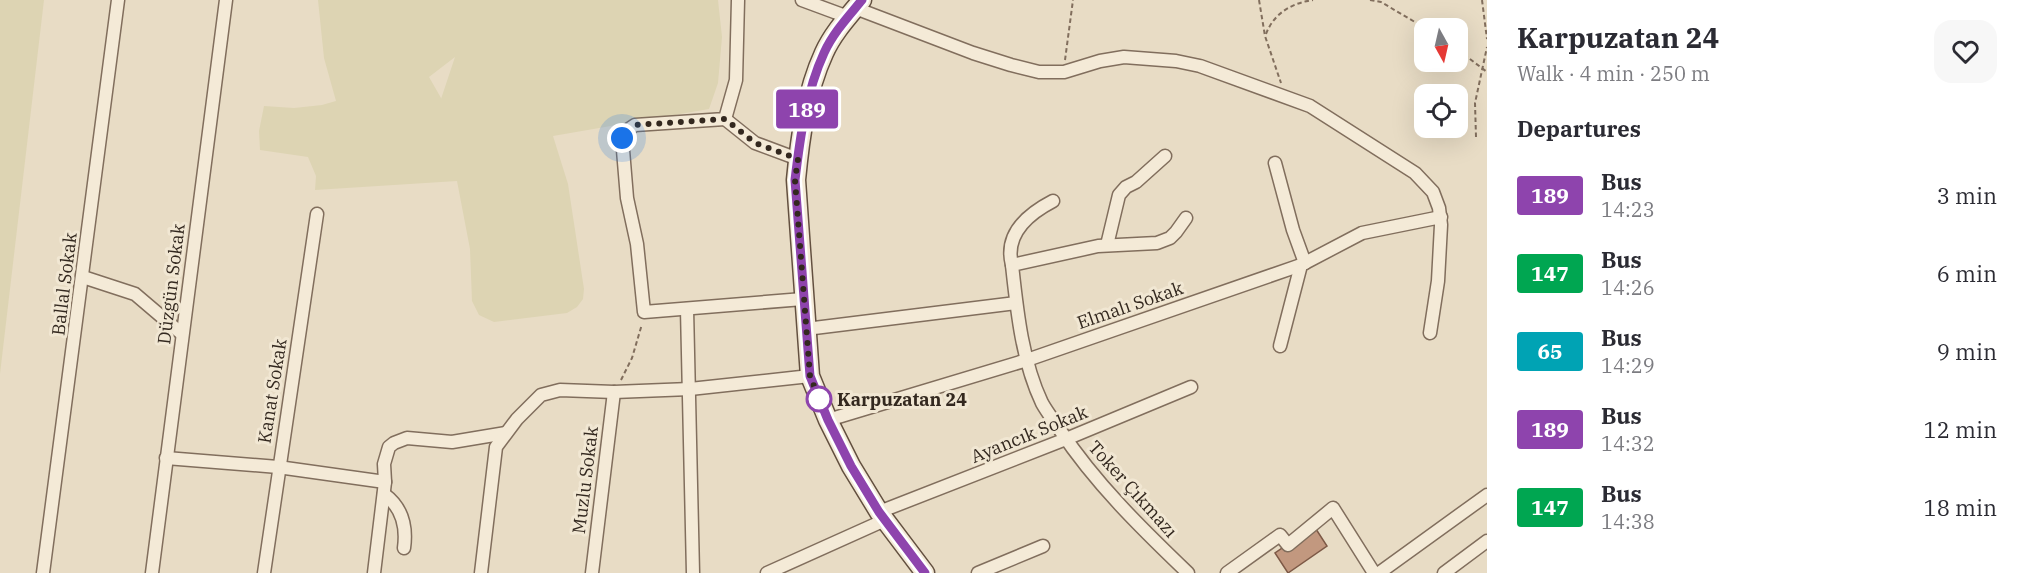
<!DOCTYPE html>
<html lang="en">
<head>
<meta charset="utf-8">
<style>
  :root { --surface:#fff; --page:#f7f7f7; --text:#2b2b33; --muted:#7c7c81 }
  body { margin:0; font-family:"IBM Plex Serif",serif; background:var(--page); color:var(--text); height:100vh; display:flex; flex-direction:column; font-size:22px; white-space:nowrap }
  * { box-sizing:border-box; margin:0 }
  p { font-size:20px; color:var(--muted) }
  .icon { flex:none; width:33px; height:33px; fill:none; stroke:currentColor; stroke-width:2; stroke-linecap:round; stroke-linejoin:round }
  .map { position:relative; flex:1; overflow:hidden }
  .side { display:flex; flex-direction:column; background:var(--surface); width:540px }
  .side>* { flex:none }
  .badge { padding:0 12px; border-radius:4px; font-size:21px; line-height:39px }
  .needle { width:39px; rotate:172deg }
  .buttons { position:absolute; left:1414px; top:18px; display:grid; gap:12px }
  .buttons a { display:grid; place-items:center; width:54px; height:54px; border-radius:12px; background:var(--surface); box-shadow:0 6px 24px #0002; font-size:30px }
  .you { position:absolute; width:30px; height:30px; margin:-15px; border:4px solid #fff; border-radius:50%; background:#1a73e8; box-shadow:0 0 0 9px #1a73e833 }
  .map>.badge { position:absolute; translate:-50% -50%; box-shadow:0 0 0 3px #fff }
  h2 { padding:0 30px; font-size:22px; line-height:54px }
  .round { display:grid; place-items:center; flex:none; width:63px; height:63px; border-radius:18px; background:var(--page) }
  .head { display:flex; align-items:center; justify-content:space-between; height:102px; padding:0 30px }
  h1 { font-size:28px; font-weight:700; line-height:45px }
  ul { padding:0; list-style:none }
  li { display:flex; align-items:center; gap:18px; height:78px; padding:0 30px }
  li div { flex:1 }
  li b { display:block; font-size:22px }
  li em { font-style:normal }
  li .badge { min-width:66px; font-weight:700; text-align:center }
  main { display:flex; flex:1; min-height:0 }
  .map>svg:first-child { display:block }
  .farmland { fill:#ddd4b3; fill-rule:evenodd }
  .building { fill:#c2987f; stroke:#7d5946; stroke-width:1.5 }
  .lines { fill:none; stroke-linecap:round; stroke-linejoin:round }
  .street-casing { stroke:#816e5d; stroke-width:15 }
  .secondary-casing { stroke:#635040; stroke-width:21 }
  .path { stroke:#816e5d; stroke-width:2; stroke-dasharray:4.5 3; stroke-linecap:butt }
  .street { stroke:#f4ead7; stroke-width:12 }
  .secondary { stroke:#f4ead7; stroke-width:18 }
  .line-casing { stroke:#fff; stroke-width:14 }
  .line { stroke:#8e44ad; stroke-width:9 }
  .walk { stroke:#33281f; stroke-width:6; stroke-dasharray:0 10.8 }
  .stop-dot { fill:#fff; stroke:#8e44ad; stroke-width:3 }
  .labels { text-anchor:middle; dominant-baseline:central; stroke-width:6; stroke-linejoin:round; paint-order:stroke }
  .street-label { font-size:18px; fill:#33281f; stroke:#f1e7d3 }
  .stop-label { font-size:18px; font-weight:bold; fill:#33281f; stroke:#f1e7d3; text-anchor:start }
</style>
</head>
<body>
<main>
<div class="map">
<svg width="1487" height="573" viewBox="0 0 1487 573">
  <rect width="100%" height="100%" fill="#e8dcc5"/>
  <g class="farmland">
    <path d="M0 0H44L0 374Z"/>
    <path d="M318 0H718L722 37 718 83 709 109 553 136 568 184 584 289 583 299 577 307 567 313 494 322 479 315 472 301 470 249 457 181 315 190 316 176 308 157 260 150 259 131 264 106 294 108 322 105 336 101 324 58ZM455 57 441 99V98L429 77Z"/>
  </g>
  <path class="building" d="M1314 526 1327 546 1288 573 1275 553Z"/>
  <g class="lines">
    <defs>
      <g id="street">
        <path d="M738 0 736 80 725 119 635 125 626 131 622 138 627 198 637 244 644 312 803 299"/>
        <path d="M802 0 848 17"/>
        <path d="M855 8 973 53 1011 65 1039 72H1064L1100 61 1124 57 1176 61 1200 66 1310 106 1415 173 1433 192 1439 208 1441 225 1438 281 1430 333"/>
        <path d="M725 119 755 143 798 159"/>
        <path d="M1275 163 1293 230 1305 263"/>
        <path d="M1186 218 1176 232 1170 238 1157 243 1098 246 1012 265C1017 311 1022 361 1042 403 1047 412 1054 421 1060 430 1095 483 1142 529 1188 573"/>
        <path d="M1107 245 1119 195 1126 187 1136 182 1165 156"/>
        <path d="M1012 265C1004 234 1028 214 1053 201"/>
        <path d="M83 277 135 294 182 334"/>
        <path d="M687 309 693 573"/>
        <path d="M806 329 1016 303"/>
        <path d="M1280 346 1301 265"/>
        <path d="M828 420 1027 360 1301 265 1362 233 1441 217"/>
        <path d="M166 458 278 467 385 482"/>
        <path d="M384 494C402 507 407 526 404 548"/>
        <path d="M879 512 1066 439 1191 387"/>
        <path d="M43 573 118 0"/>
        <path d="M152 573 226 0"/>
        <path d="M264 573 317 214"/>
        <path d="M374 573 385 482 384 464 389 447 394 443 407 438 452 442 506 433"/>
        <path d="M481 573 496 447 517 419 541 395 560 390 614 392 690 389 810 376"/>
        <path d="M592 573 614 392"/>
        <path d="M767 573 885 520"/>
        <path d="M978 573 1043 546"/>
        <path d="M1227 573 1280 535 1288 545 1333 508 1374 573"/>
        <path d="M1379 573 1487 495"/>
        <path d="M1444 573 1487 541"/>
      </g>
      <path id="secondary" d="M862 0C848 17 833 33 824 53 806 92 800 138 796 180L810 376 828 420 851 466 879 512 925 573"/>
    </defs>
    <use href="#street" class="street-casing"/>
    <use href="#secondary" class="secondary-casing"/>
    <g class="path">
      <path d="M1259 0 1265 36 1281 83"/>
      <path d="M1370 0 1381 2 1425 28"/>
      <path d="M1482 0 1487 39"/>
      <path d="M1266 34C1274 13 1292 3 1313 0"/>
      <path d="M1458 50 1487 72"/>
      <path d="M1065 60 1073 0"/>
      <path d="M1476 137 1475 103 1487 47"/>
      <path d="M621 380 632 358 642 324"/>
    </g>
    <use href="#street" class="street"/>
    <use href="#secondary" class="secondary"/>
  </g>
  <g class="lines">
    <defs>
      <path id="line" d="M862 0C848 17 833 33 824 53 806 92 800 138 795 180L810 376 828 420 851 466 879 512 925 573"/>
    </defs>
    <use href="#line" class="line-casing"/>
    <use href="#line" class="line"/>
    <path class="walk" d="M622 138 626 131 635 125 725 119 755 143 798 159 795 180 810 376 819 399"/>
  </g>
  <circle class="stop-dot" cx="819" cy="399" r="12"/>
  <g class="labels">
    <g class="street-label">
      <text transform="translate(64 284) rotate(-83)">Ballal Sokak</text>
      <text transform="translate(171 284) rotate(-83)">Düzgün Sokak</text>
      <text transform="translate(1130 305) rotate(-19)">Elmalı Sokak</text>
      <text transform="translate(272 391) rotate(-81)">Kanat Sokak</text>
      <text transform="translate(1029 434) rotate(-22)">Ayancık Sokak</text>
      <text transform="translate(585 480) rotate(-83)">Muzlu Sokak</text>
      <text transform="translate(1133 489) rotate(48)">Toker Çıkmazı</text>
    </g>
    <g class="stop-label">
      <text x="837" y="399">Karpuzatan 24</text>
    </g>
  </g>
</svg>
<div class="buttons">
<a><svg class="needle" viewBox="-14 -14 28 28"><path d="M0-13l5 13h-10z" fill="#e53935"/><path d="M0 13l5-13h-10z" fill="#7c7c81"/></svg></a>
<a><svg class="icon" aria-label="locate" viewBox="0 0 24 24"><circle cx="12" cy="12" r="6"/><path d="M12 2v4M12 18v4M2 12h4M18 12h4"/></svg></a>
</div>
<div class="you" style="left:622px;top:138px"></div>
<b class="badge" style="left:807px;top:109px;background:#8e44ad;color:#fff">189</b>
</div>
<section class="side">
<div class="head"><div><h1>Karpuzatan 24</h1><p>Walk · 4 min · 250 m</p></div><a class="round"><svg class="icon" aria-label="heart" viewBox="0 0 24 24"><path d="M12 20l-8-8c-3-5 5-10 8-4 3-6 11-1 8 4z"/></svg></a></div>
<h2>Departures</h2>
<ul>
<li><span class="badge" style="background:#8e44ad;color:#fff">189</span><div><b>Bus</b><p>14:23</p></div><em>3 min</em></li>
<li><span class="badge" style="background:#00a651;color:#fff">147</span><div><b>Bus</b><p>14:26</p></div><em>6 min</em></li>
<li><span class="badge" style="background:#00a3b4;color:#fff">65</span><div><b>Bus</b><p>14:29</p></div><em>9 min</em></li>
<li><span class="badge" style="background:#8e44ad;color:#fff">189</span><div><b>Bus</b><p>14:32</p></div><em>12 min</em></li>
<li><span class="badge" style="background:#00a651;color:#fff">147</span><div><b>Bus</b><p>14:38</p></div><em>18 min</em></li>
</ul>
</section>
</main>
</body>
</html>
